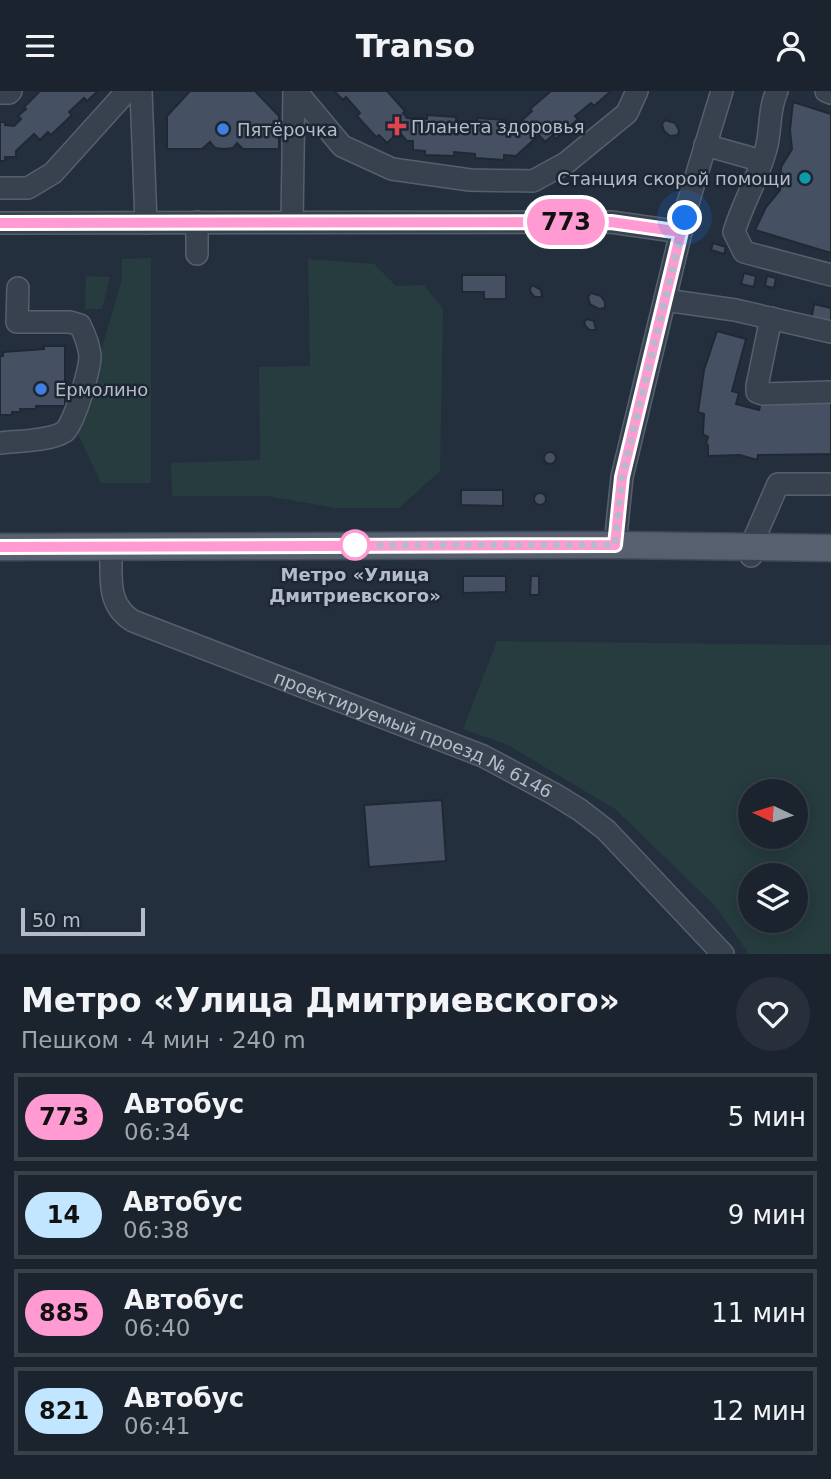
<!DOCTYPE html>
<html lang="ru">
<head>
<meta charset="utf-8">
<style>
  :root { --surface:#1b232e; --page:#282f3a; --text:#f1f3f6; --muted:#a0a4aa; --line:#39404a }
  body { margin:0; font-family:"DejaVu Sans",sans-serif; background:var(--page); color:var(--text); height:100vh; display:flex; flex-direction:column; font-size:26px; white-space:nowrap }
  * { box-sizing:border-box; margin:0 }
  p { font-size:23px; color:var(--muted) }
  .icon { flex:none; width:38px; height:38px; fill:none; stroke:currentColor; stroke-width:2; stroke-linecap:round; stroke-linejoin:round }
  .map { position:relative; height:863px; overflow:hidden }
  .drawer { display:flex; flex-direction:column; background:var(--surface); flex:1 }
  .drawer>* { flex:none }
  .badge { padding:0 14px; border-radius:23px; font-size:24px; line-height:46px }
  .needle { width:46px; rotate:274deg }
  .buttons { position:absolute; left:738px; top:688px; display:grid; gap:14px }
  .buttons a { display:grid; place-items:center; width:70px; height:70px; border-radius:50%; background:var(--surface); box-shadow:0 4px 18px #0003,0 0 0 2px var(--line); font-size:35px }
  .scale { position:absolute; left:21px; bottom:18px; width:124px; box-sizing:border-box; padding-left:7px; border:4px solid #b4bcc9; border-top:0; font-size:19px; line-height:24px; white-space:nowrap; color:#b4bcc9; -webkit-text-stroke:5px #1d2633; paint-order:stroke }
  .you { position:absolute; width:35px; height:35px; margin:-18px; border:5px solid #fff; border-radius:50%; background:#1a73e8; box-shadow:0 0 0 10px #1a73e833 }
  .map>.badge { position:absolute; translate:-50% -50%; box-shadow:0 0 0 4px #fff }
  .round { display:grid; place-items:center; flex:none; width:74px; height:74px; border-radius:37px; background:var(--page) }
  .headline { display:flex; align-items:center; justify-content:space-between; height:119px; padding:0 21px }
  h1 { font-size:33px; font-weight:700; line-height:52px }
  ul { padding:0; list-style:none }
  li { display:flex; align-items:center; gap:21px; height:88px; margin:0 14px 10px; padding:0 7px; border:4px solid var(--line); border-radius:0px }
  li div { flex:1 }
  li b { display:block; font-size:26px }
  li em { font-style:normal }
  li .badge { min-width:77px; font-weight:700; text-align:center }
  header { display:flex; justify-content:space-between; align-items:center; height:91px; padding:0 21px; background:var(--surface); font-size:32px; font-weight:700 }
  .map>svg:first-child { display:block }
  .green { fill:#263c3f; fill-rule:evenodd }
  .building { fill:#455162; stroke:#1f2835; stroke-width:2 }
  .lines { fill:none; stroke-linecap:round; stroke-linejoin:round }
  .minor-casing { stroke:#565f6c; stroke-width:24 }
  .major-casing { stroke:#414a57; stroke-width:29 }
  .minor { stroke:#38414e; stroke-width:21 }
  .major { stroke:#56606e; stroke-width:26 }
  .line-casing { stroke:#fff; stroke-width:16 }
  .line { stroke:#ff9ad2; stroke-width:10 }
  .walk { stroke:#b4bcc9; stroke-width:7; stroke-dasharray:0 12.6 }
  .health-dot { fill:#e0444e; stroke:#1d2633; stroke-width:2.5 }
  .shop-dot { fill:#3f7fe0; stroke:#1d2633; stroke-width:2.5 }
  .culture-dot { fill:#0f9aa8; stroke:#1d2633; stroke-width:2.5 }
  .stop-dot { fill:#fff; stroke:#ff9ad2; stroke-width:3.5 }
  .labels { text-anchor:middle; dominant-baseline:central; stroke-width:5; stroke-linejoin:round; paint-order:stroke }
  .poi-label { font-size:18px; fill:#b4bcc9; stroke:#1d2633; text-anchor:start }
  .stop-label { font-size:18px; font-weight:bold; fill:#b4bcc9; stroke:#1d2633 }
  .street-label { font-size:18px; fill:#b4bcc9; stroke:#1d2633 }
</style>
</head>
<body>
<header><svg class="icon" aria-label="menu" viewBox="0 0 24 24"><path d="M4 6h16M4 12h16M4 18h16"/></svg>Transo<svg class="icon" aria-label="person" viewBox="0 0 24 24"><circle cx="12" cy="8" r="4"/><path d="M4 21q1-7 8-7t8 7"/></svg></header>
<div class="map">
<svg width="831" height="863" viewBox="0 0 831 863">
  <rect width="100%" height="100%" fill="#242f3e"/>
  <g class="green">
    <path d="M151 167V392H101L77 341 122 188V168Z"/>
    <path d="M308 168 374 173 396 195 424 194 443 218 440 380 399 417H335L267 405H172L171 372 260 369 259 276 310 275Z"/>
    <path d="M86 185 110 186 102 218H85Z"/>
    <path d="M497 550 831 554V863H749L716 816 615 718 508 654 463 638ZM796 700V746H751V700ZM796 784V830H751V784Z"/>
  </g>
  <g class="building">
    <path d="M40 0H98L87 10 84 7 69 21 72 24 51 44 48 41 40 49 34 43 16 60V66H5V70H0V31H5V34L14 35 21 28 18 25 26 18 24 16Z"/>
    <path d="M190 0H255L279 25V58H243L237 52 233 57 224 58 215 57 210 51 202 58H167V25Z"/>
    <path d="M334 0H387L405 20 403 22 407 27 427 28V24L456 26V30L477 31V27L506 29V33H518L532 20 530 18 551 0H611L594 15 591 12 575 25 578 28 556 48 553 44 545 51 539 44 516 65 504 64V69L475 67V63L454 61V65L425 64V60L413 59V50H407L399 41 387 52 379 44 376 46 357 25 360 22 346 6 343 9Z"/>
    <path d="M793 11 831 23V162L755 139 766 116 780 99 781 76 792 58 790 39Z"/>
    <path d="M665 29 675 32 679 39 678 44 670 45 664 40 662 33Z"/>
    <path d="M713 152 726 156 724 163 711 159Z"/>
    <path d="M744 182 756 185 754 196 741 193Z"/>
    <path d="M462 184H506V208H484V201H462Z"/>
    <path d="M767 185 776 187 774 197 765 195Z"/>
    <path d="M532 194 541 199 542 206H535L531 202 530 198Z"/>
    <path d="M591 202 601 205 605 211V217L599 218 590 213 588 206Z"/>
    <path d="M814 213 831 217V234L811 230Z"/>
    <path d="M587 228 594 230 596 239H590L586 236 584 231Z"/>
    <path d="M717 240 746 248 732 300 739 302 736 313 759 319 762 309 831 308V363L758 364 757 369 740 364 708 365V354L706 353 708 346 703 343 704 323 698 321 704 279Z"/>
    <path d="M44 255H65V315H36V318H20L21 321H12V324H0V265H3V261L44 258Z"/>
    <circle cx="550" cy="367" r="6"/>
    <path d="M461 399H503V415L461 414Z"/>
    <circle cx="540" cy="408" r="6"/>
    <path d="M463 485H506V501L463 502Z"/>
    <path d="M531 485H539V504H530Z"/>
    <path d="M442 709 446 770 369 776 364 714Z"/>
  </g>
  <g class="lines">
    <defs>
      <g id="minor">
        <path d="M141 0 146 132"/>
        <path d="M296 0 342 55 392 78 470 89 533 90 566 72 627 22 637 0"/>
        <path d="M777 0C769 17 771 36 767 54 760 84 743 111 734 141L744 161 831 184"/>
        <path d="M826 0 831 2"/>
        <path d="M0 2H9L11 0"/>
        <path d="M705 54 762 70"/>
        <path d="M0 97H28L53 82 127 0"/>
        <path d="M197 131V163"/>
        <path d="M292 131 294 0"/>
        <path d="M0 132 611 131 681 141"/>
        <path d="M665 209 735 219 831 241"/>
        <path d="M771 227 757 295V301L763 303 831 301"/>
        <path d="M0 352C17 350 50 350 64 341 74 334 90 278 90 265 89 253 85 244 80 234L70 231H17L18 197"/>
        <path d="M615 454 622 386 688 112 722 0"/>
        <path id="s1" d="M111 455C112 484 105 513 133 530L483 665 554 703 580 719 606 739 723 863"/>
        <path d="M751 465V455L778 393H831"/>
      </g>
      <path id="major" d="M0 456 615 454 831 457"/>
    </defs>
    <use href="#minor" class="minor-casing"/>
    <use href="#major" class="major-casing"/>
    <use href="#minor" class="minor"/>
    <use href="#major" class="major"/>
  </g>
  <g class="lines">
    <defs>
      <path id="line" d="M0 132 611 131 681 141 622 386 615 454 0 456"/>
    </defs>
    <use href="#line" class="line-casing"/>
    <use href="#line" class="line"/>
    <path class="walk" d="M355 454H615L622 386 685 127"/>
  </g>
  <path class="health-dot" d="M393.5 24.5h7v7h7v7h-7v7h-7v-7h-7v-7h7z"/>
  <g class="shop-dot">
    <circle cx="223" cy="38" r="7"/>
    <circle cx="41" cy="298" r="7"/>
  </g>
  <circle class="culture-dot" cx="805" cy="87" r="7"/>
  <circle class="stop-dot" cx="355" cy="454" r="14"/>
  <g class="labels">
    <g class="poi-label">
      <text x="411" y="35">Планета здоровья</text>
      <text x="237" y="38">Пятёрочка</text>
      <text x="791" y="87" text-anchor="end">Станция скорой помощи</text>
      <text x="55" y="298">Ермолино</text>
    </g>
    <g class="stop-label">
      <text x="355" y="483">Метро «Улица<tspan x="355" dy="21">Дмитриевского»</tspan></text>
    </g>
    <g class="street-label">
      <text stroke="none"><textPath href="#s1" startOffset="385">проектируемый проезд № 6146</textPath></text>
    </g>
  </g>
</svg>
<div class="buttons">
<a><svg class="needle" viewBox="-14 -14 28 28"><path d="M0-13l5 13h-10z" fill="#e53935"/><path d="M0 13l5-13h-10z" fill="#a0a4aa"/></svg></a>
<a><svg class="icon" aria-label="layers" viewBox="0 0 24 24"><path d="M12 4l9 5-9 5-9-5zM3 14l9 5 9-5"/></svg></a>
</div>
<div class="scale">50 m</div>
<div class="you" style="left:685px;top:127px"></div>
<b class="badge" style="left:566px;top:131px;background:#ff9ad2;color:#111">773</b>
</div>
<section class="drawer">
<div class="headline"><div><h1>Метро «Улица Дмитриевского»</h1><p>Пешком · 4 мин · 240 m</p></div><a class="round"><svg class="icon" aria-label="heart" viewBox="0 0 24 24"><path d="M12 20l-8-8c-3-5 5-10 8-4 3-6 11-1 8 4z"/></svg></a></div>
<ul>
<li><span class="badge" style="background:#ff9ad2;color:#111">773</span><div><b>Автобус</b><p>06:34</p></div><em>5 мин</em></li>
<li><span class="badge" style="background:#c2e6ff;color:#111">14</span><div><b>Автобус</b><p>06:38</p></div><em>9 мин</em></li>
<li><span class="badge" style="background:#ff9ad2;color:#111">885</span><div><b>Автобус</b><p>06:40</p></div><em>11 мин</em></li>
<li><span class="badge" style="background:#c2e6ff;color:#111">821</span><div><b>Автобус</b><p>06:41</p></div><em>12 мин</em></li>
</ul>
</section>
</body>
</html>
